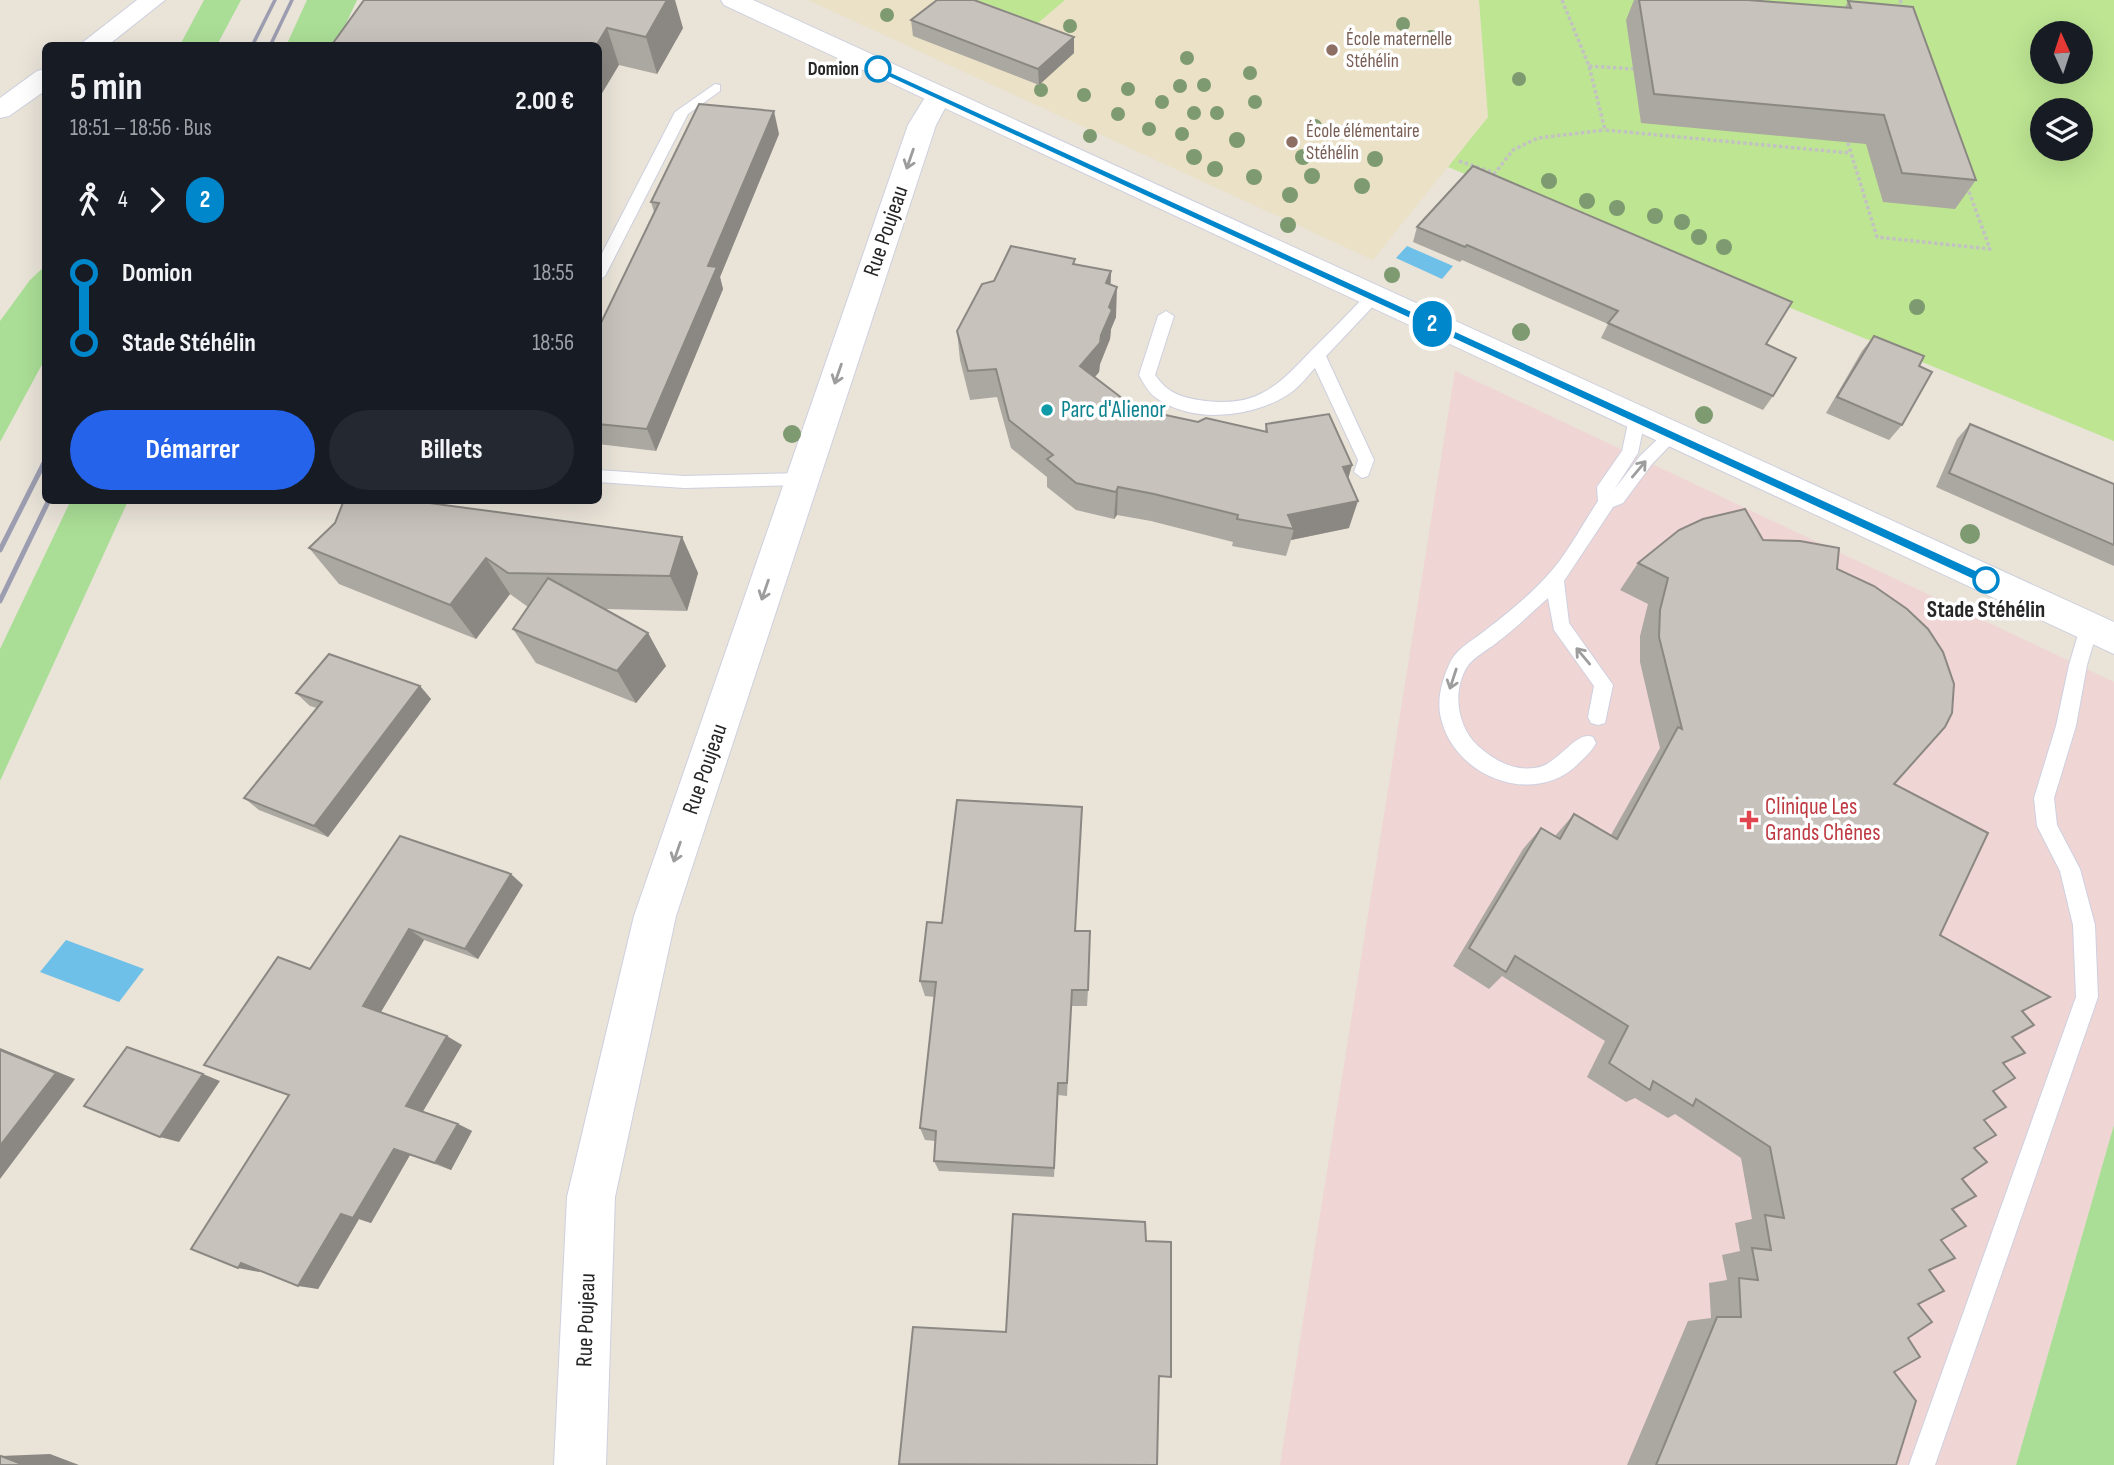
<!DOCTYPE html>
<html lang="fr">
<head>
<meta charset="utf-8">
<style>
  :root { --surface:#171b24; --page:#242831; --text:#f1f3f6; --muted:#9ea1a6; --accent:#2563eb }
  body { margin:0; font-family:"Sofia Sans Condensed",sans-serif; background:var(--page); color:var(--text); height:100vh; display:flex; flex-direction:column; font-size:26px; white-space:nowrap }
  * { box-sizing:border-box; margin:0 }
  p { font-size:23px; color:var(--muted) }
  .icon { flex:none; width:38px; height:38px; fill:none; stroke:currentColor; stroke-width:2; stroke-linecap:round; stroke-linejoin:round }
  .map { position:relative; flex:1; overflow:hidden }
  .side { position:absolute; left:42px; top:42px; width:560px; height:462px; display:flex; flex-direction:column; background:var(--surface); border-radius:10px; box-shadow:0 7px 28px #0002 }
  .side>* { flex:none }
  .badge { padding:0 14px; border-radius:23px; font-size:24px; line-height:46px }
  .needle { width:46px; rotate:357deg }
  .controls { position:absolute; left:2030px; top:21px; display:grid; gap:14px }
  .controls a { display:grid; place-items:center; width:63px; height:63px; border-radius:50%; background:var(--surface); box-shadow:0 7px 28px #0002; font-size:35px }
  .map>.badge { position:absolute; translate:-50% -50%; box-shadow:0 0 0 4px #fff }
  .legs { display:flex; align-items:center; gap:10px; height:77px; padding:0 28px; font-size:23px }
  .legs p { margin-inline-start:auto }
  .headline { display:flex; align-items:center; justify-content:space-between; height:119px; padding:0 28px }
  h1 { font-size:38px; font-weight:700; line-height:52px }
  .action { display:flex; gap:14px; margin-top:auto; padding:14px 28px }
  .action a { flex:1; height:80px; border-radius:42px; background:var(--accent); color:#fff; font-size:28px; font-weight:700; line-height:80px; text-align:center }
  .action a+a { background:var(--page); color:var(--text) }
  ul { padding:0 28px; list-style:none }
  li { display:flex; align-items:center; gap:24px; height:70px; font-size:26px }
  li i { display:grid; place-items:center; width:10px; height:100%; margin:0 9px; background:currentColor }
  li i::after { content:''; width:18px; height:18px; margin:-9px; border:5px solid; border-radius:50%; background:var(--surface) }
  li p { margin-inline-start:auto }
  li:first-child i { background:linear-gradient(#0000 50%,currentColor 0) }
  li:last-child i { background:linear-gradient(currentColor 50%,#0000 0) }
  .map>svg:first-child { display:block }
  .education { fill:#ebe1c7 }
  .medical { fill:#f0d5d5 }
  .green { fill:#aade96 }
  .pitch { fill:#bde592; fill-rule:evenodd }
  .water { fill:#6ec0e8 }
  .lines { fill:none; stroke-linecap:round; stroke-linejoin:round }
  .service-casing { stroke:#ced0df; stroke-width:2 }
  .minor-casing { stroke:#ced0df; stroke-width:2 }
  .tertiary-casing { stroke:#ced0df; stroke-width:2 }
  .path { stroke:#c2c2c2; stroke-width:3.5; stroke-dasharray:3.5 2.5; stroke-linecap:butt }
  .service { fill:#fff; fill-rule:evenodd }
  .minor { fill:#fff; fill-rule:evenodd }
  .tertiary { fill:#fff; fill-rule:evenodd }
  .rail-far1 { stroke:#9c9db0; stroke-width:3.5 }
  .rail { stroke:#9c9db0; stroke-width:5 }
  .tree { fill:#7d9a70 }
  .wall { fill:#aba7a1 }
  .shaded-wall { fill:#8b8883 }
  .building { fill:#c7c2bb; stroke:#8b8883; stroke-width:2 }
  .oneway { stroke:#9d9d9d }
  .line-1 { fill:#0086cb; stroke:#fff; stroke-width:2 }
  .education-dot { fill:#8d6e63; stroke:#fff; stroke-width:2.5 }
  .stop-1-dot { fill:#fff; stroke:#0086cb; stroke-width:3.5 }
  .culture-dot { fill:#0f9aa8; stroke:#fff; stroke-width:2.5 }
  .health-dot { fill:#e0444e; stroke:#fff; stroke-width:2.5 }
  .labels { text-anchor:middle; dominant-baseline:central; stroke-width:7; stroke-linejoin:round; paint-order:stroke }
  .far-education-label { font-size:19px; fill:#785e54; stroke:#fff; text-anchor:start }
  .far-stop-label { font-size:19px; font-weight:bold; fill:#262626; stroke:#fff; text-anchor:end }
  .street-label { font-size:23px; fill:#262626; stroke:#fff }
  .culture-label { font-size:23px; fill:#0d838f; stroke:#fff; text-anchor:start }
  .stop-label { font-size:23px; font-weight:bold; fill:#262626; stroke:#fff }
  .health-label { font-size:23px; fill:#be3a42; stroke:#fff; text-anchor:start }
</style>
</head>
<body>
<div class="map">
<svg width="2114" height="1465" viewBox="0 0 2114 1465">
  <rect width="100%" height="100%" fill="#e9e3d8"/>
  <path class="education" d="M808 0H1479L1488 117 1373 260Z"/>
  <path class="medical" d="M1455 371 2114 682V1125L2016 1465H1280Z"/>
  <g class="green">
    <path d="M204 0H241L217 45H180Z"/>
    <path d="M307 0H357L336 45 286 46Z"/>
    <path d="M45 266V359L0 442V321L30 280Z"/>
    <path d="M71 500 128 501 0 781V649Z"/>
    <path d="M2114 1125V1465H2016Z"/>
  </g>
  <g class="pitch">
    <path d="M976 0H1065L1038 23Z"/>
    <path d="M1479 0H2114V441L1448 167 1488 117ZM2042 33H2081V72H2042ZM2042 110H2081V149H2042Z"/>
  </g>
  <g class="water">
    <path d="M1407 246 1453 266 1442 279 1396 258Z"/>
    <path d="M66 940 144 969 119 1002 40 972Z"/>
  </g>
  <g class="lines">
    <defs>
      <g id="service">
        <path d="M715 84 720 85V91L688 114 605 276 598 281V261L675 112Z"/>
        <path d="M1373 292 1381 297 1378 301 1326 356 1374 460 1368 476 1362 478 1354 472 1358 460 1315 368C1308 375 1301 385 1293 391 1257 418 1191 425 1155 397 1148 392 1143 382 1139 375L1158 316 1166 311 1174 316 1155 375C1167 392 1179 397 1199 400 1255 409 1276 388 1311 351 1330 332 1349 313 1368 293Z"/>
        <path d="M1637 413 1645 419 1638 453 1614 490 1640 456 1666 431H1678L1680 435 1652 464 1623 503 1613 507 1564 581 1569 623 1613 685 1605 723 1598 725 1591 723 1588 717 1594 686 1554 630 1548 598C1532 612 1517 627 1500 640 1490 649 1474 656 1467 667 1452 691 1457 727 1478 746 1494 760 1512 771 1535 768 1559 765 1575 730 1593 737L1596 743C1592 751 1585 757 1579 763 1536 807 1458 779 1442 722 1436 703 1441 683 1449 665 1456 648 1474 640 1487 629 1508 613 1530 595 1547 576 1567 555 1582 525 1598 501L1597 487 1622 451 1629 419Z"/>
        <path d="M598 470 684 476 802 473 808 474 810 479 808 484 802 485 684 488 598 482Z"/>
        <path d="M2089 620 2095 623 2098 628 2087 665 2076 726 2054 798 2057 825 2080 869 2095 925 2098 997 1935 1465H1909L2076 997 2073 925 2060 871 2037 826 2034 798 2056 726 2069 665 2080 628 2083 623Z"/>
      </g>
      <g id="minor">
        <path d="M137 0H165L107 46H78Z"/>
        <path d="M46 69V90L9 116 0 118V98L37 71Z"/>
        <path d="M938 89 947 91 951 97 936 125 676 916 615 1197 606 1465H554L567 1197 634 916 908 125 929 91Z"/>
      </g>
      <path id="tertiary" d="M721 0H753L2114 622V654L724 5Z"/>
    </defs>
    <use href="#service" class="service-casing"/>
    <use href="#minor" class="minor-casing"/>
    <use href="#tertiary" class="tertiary-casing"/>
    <g class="path">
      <path d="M1562 0 1589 66 1605 130 1850 153"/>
      <path d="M1900 0 1904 10"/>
      <path d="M1589 66 1633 69"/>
      <path d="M1846 137 1877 237 1990 249 1967 186"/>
      <path d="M1459 161 1495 173 1513 150 1538 138 1605 130"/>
    </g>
    <use href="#service" class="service"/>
    <use href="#minor" class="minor"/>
    <use href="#tertiary" class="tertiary"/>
    <g class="rail-far1">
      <path d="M252 46 275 0"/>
      <path d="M270 46 292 0"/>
    </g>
    <g class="rail">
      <path d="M0 550 46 459"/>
      <path d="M0 601 49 500"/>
    </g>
  </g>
  <g class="tree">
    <circle cx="887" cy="15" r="7"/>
    <circle cx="1403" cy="24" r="7"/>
    <circle cx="1070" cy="26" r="7"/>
    <circle cx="1431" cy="37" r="7"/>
    <circle cx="1187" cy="58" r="7"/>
    <circle cx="1250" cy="73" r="7"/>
    <circle cx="1519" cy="79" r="7"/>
    <circle cx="1204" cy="85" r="7"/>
    <circle cx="1180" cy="86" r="7"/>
    <circle cx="1128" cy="89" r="7"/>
    <circle cx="1041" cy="90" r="7"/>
    <circle cx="1084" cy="95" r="7"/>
    <circle cx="1162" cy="102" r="7"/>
    <circle cx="1255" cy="102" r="7"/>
    <circle cx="1194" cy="113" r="7"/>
    <circle cx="1217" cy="113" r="7"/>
    <circle cx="1118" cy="114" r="7"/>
    <circle cx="1315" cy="126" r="7"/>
    <circle cx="1149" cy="129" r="7"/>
    <circle cx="1182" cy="134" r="7"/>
    <circle cx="1090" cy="136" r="7"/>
    <circle cx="1237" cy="140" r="8"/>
    <circle cx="1194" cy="157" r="8"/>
    <circle cx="1303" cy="157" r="8"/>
    <circle cx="1375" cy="159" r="8"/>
    <circle cx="1215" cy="169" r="8"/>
    <circle cx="1312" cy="176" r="8"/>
    <circle cx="1254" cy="177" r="8"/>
    <circle cx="1549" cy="181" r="8"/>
    <circle cx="1362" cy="186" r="8"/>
    <circle cx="1290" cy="195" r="8"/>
    <circle cx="1587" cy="201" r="8"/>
    <circle cx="1617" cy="208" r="8"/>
    <circle cx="1655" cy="216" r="8"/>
    <circle cx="1682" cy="222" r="8"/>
    <circle cx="1288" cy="225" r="8"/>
    <circle cx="1699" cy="237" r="8"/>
    <circle cx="1724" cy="247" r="8"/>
    <circle cx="1392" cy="275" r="8"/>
    <circle cx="1917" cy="307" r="8"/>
    <circle cx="1521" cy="332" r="9"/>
    <circle cx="1704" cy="415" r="9"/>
    <circle cx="792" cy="434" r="9"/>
    <circle cx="1970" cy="534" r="10"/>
  </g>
  <g class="wall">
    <path d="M364 0 683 28 657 74 619 65Z"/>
    <path d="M1634 0H1748L1845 8 1848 1 1976 180 1955 209 1883 202 1866 144 1641 123 1626 20Z"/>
    <path d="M911 20 1074 53 1039 85 913 36Z"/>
    <path d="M779 134 720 277 723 289 656 451 598 444V329L654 212 651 202Z"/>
    <path d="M1417 227 1766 344 1773 396 1763 410 1601 338 1608 324 1462 260 1460 262 1413 242Z"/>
    <path d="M1075 259 1074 264 1111 271 1110 285 1116 317 1111 329 1110 339 1100 364 1099 372 1095 377 1131 405 1142 410 1198 422 1265 432 1266 424 1352 465 1348 479 1349 528 1291 540 1286 556 1232 546 1233 542 1151 521 1117 515 1114 519 1076 510 1047 487V477L1011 448 997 397 970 400 960 360 957 331Z"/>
    <path d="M1874 336 1919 366 1902 425 1889 440 1826 413 1862 351Z"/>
    <path d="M1970 424 2114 484V566L1936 487 1957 439Z"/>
    <path d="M682 537 698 573 687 611 606 609 648 633 666 666 636 703 536 663 513 629 528 607 510 594 476 639 339 584 309 548Z"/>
    <path d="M1763 540 1837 569 1894 784 1940 935 2022 1011 2003 1063 1952 1209 1929 1270 1908 1338 1894 1372 1896 1465H1627L1688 1321 1711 1318 1709 1283 1727 1280 1722 1255 1740 1251 1735 1223 1752 1219 1741 1158 1675 1114 1668 1118 1635 1098 1626 1102 1587 1077 1605 1041 1502 976 1489 989 1453 966 1523 849 1541 828 1555 836 1574 814 1611 835 1660 748 1640 662V636L1648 604 1620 590 1638 563Z"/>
    <path d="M420 686 431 699 328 837 259 810 244 798 317 708 310 706 296 693Z"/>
    <path d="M523 885 478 959 424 940 381 1012 462 1045 423 1111 458 1124 472 1131 451 1170 410 1155 371 1223 359 1219 318 1289 260 1271 259 1272 289 1096 204 1065 310 969Z"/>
    <path d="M942 923 1075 931 1088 990 1087 1006H1071L1067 1096 1058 1095 1054 1177 939 1171 934 1161 936 1141 925 1140 920 1128 935 997 925 996 920 981Z"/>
  </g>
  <g class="shaded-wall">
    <path d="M667 0H675L683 28 657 74 646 37Z"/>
    <path d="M607 28 619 65 598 100V46H596Z"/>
    <path d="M1074 37V53L1039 85 1038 69Z"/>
    <path d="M774 111 779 134 720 277 723 289 656 451 647 429 708 266Z"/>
    <path d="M1111 271 1110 301 1106 283Z"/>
    <path d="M1117 287 1116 317 1111 329 1110 339 1100 364 1099 372 1080 395V366L1101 335 1109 307Z"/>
    <path d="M1352 465 1344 493 1343 467Z"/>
    <path d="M1118 487 1117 515 1114 519 1116 492Z"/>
    <path d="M1358 501 1349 528 1291 540 1294 529 1288 515Z"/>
    <path d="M682 537 698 573 687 611 670 576Z"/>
    <path d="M486 558 510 594 476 639 450 605Z"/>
    <path d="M648 633 666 666 636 703 617 671Z"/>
    <path d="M420 686 431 699 328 837 314 826Z"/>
    <path d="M511 874 523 885 478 959 465 949Z"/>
    <path d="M409 929 424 940 379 1015 363 1006Z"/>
    <path d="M447 1036 462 1045 422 1113 406 1106Z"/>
    <path d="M0 1048 75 1079 0 1179Z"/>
    <path d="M203 1074 220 1081 179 1142 160 1137Z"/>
    <path d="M458 1124 472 1131 451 1170 435 1163Z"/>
    <path d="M394 1149 410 1155 371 1223 359 1219 318 1289 298 1286 341 1214Z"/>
    <path d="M241 1263 262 1267 259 1272 238 1268Z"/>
    <path d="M50 1454 79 1465H24L1 1456Z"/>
  </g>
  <g class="building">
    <path d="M364 0H667L646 37 607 28 596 46H331Z"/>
    <path d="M937 0H974L1074 37 1038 69 911 20Z"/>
    <path d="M1639 0H1748L1851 8 1848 1 1913 7 1976 180 1902 173 1884 115 1654 94Z"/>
    <path d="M699 104 774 111 708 266 717 267 647 429 598 424V329L659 203 651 202Z"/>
    <path d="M1473 166 1792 302 1766 344 1796 358 1773 396 1608 323 1618 311 1467 245 1465 247 1417 227Z"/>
    <path d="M1011 246 1075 259 1073 264 1111 271 1106 283 1117 287 1109 307 1112 310 1101 335 1100 343 1080 366 1131 405 1142 410 1198 422 1206 418 1267 432 1266 424 1329 414 1352 465 1343 467 1358 501 1288 515 1294 529 1237 519 1238 515 1154 494 1118 487 1116 492 1076 483 1047 459 1053 455 1009 420 996 369 968 371 957 331 982 284 994 281Z"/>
    <path d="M1874 336 1924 356 1919 366 1932 372 1902 425 1837 397Z"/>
    <path d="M1970 424 2114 484V545L1949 473Z"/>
    <path d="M344 500H407L682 537 670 576 508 573 486 558 450 605 309 548 335 523Z"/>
    <path d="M1745 509 1763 540 1800 541 1839 548 1837 569 1874 586 1907 609 1928 629 1943 652 1954 684 1952 713 1945 727 1894 784 1988 833 1940 935 2050 997 2022 1011 2034 1025 2012 1037 2025 1053 2003 1063 2015 1078 1993 1091 2006 1107 1984 1120 1996 1135 1974 1148 1987 1162 1962 1179 1976 1196 1952 1209 1966 1226 1941 1240 1955 1258 1929 1270 1944 1291 1918 1304 1932 1322 1908 1338 1920 1357 1894 1372 1916 1401 1896 1465H1656L1717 1317H1741L1739 1278 1758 1280 1752 1248 1771 1250 1765 1215 1784 1218 1770 1147 1696 1099 1693 1106 1653 1081 1650 1090 1609 1063 1628 1026 1515 956 1506 972 1469 948 1541 828 1560 839 1574 814 1617 839 1678 727 1682 729 1659 637 1660 610 1668 578 1638 563 1679 530 1703 519Z"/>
    <path d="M548 578 648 633 617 671 513 629Z"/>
    <path d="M329 654 420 686 314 826 244 798 322 702 296 693Z"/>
    <path d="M957 800 1082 807 1075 931H1090L1088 990H1072L1067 1083H1058L1054 1168 934 1161 936 1131 920 1128 936 982 920 981 927 922 942 923Z"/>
    <path d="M400 836 511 874 465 949 409 929 363 1006 447 1036 406 1106 458 1124 435 1163 394 1149 353 1218 341 1214 298 1286 241 1263 238 1268 191 1249 289 1095 204 1065 278 957 310 969Z"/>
    <path d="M127 1047 203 1074 160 1137 84 1106Z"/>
    <path d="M0 1050 56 1073 0 1146Z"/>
    <path d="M1013 1214 1145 1222 1146 1241 1171 1242V1377L1159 1376 1157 1465 899 1464 913 1327 1006 1332Z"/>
    <path d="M1 1456 24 1465H0V1457Z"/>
  </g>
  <defs><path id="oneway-shaft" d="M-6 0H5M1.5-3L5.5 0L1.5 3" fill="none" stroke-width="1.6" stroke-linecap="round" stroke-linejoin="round" transform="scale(1.75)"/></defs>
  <g class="oneway">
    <use href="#oneway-shaft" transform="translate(910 159) rotate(109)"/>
    <use href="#oneway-shaft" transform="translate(838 374) rotate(109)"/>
    <use href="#oneway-shaft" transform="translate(1639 469) rotate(-50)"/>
    <use href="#oneway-shaft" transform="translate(765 590) rotate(109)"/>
    <use href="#oneway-shaft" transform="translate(1583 656) rotate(-130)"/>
    <use href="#oneway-shaft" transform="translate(1453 679) rotate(108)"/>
    <use href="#oneway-shaft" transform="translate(677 852) rotate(109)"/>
  </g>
  <path class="line-1" d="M878 66 1991 577 1993 580 1991 584H1982L875 71V67Z"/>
  <g class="education-dot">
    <circle cx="1332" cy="50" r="7"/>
    <circle cx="1292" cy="142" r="7"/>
  </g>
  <g class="stop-1-dot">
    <circle cx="878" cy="69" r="12"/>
    <circle cx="1986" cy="580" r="12"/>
  </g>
  <circle class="culture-dot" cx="1047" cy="410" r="7"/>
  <path class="health-dot" d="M1745.5 809.5h7v7h7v7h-7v7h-7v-7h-7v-7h7z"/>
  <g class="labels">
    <g class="far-education-label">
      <text x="1346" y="39">École maternelle<tspan x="1346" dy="22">Stéhélin</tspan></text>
      <text x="1306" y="131">École élémentaire<tspan x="1306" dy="22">Stéhélin</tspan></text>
    </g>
    <g class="far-stop-label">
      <text x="859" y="69">Domion</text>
    </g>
    <g class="street-label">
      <text transform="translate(886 231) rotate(-71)">Rue Poujeau</text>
      <text transform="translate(705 769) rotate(-71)">Rue Poujeau</text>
      <text transform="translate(586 1320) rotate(-88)">Rue Poujeau</text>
    </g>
    <g class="culture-label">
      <text x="1061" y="410">Parc d'Alienor</text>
    </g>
    <g class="stop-label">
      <text x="1986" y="610">Stade Stéhélin</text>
    </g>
    <g class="health-label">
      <text x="1765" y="807">Clinique Les<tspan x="1765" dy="26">Grands Chênes</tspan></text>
    </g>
  </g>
</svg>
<div class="controls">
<a><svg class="needle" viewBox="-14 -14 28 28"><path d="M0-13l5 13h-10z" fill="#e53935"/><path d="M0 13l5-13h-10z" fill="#9ea1a6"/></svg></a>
<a><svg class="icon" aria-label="layers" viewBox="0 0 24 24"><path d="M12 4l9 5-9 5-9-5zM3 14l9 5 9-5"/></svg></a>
</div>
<b class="badge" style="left:1432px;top:324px;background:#0086cb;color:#fff">2</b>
<section class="side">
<div class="headline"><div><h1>5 min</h1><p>18:51 – 18:56 · Bus</p></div><b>2.00 €</b></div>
<div class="legs"><svg class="icon" aria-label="walk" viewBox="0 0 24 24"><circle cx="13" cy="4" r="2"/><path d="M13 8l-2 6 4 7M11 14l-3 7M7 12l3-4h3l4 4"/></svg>4<svg class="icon" aria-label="forward" viewBox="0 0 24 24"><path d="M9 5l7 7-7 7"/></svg><b class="badge" style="background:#0086cb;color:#fff">2</b></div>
<ul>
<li><i style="color:#0086cb"></i><b>Domion</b><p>18:55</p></li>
<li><i style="color:#0086cb"></i><b>Stade Stéhélin</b><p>18:56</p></li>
</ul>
<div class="action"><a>Démarrer</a><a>Billets</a></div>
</section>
</div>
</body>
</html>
